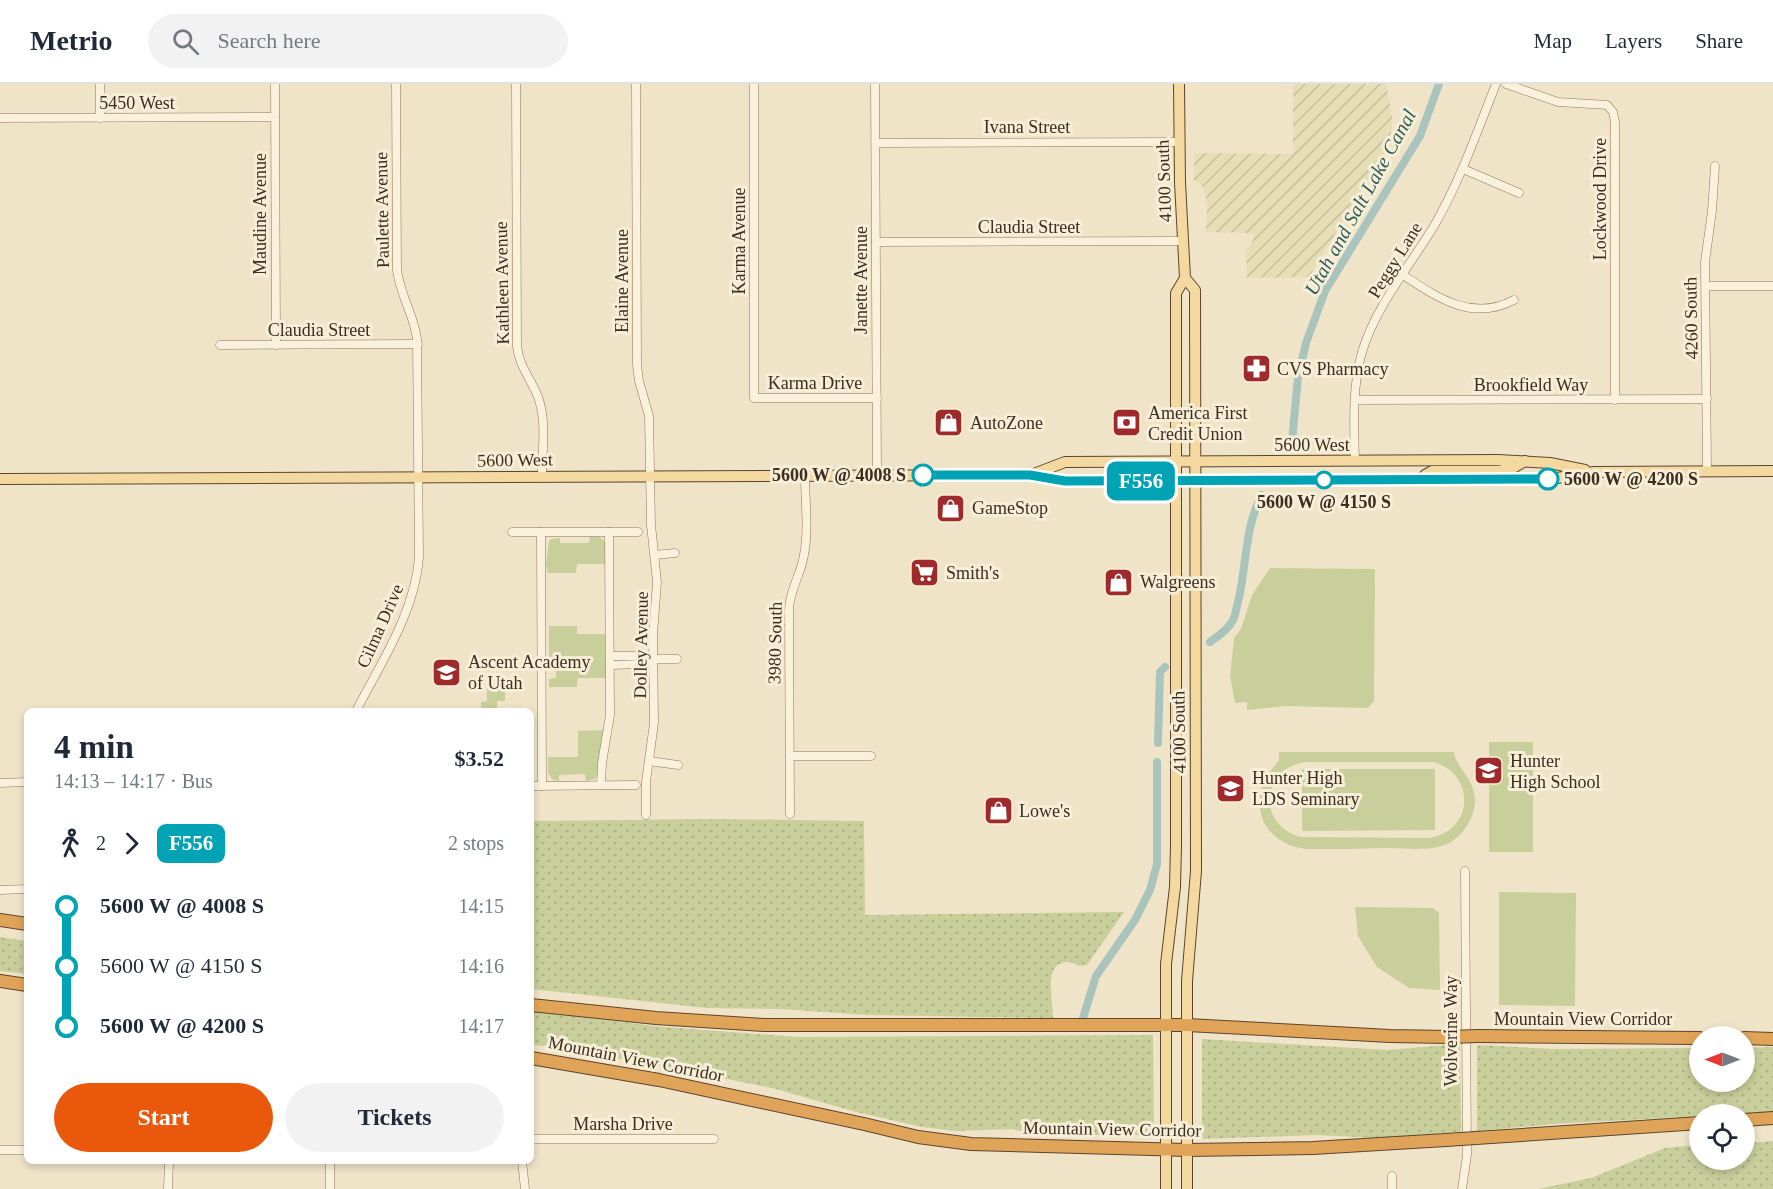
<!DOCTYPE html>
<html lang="en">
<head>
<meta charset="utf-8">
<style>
  :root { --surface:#fff; --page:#f2f2f3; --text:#1f2937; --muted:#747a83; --line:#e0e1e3; --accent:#ea580c }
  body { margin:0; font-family:"Times New Roman",serif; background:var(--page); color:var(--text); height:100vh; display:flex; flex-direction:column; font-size:22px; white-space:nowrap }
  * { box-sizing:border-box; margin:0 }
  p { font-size:20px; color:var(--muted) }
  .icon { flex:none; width:33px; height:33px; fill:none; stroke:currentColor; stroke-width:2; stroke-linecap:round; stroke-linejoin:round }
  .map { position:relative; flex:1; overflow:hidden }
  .details { position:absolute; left:24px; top:624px; width:510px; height:456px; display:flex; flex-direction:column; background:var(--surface); border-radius:9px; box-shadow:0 3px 9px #0003 }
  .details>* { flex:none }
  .badge { padding:0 12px; border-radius:9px; font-size:21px; line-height:39px }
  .needle { width:39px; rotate:270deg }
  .buttons { position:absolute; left:1689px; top:942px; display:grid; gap:12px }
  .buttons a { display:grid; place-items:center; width:66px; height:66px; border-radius:50%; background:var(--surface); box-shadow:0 3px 9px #0003; font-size:30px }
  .map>.badge { position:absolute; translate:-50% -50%; box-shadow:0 0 0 3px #fff }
  .legs { display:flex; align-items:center; gap:9px; height:66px; padding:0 30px; font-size:20px }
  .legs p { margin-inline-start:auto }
  .summary { display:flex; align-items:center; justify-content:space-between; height:102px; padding:0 30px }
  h1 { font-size:33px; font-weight:700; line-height:45px }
  .action { display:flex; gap:12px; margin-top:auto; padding:12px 30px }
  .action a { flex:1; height:69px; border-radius:36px; background:var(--accent); color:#fff; font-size:24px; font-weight:700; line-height:69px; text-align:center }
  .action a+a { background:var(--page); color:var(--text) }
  ul { padding:0 30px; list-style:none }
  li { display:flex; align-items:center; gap:21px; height:60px; font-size:22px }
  li i { display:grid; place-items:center; width:9px; height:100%; margin:0 8px; background:currentColor }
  li i::after { content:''; width:15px; height:15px; margin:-8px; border:4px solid; border-radius:50%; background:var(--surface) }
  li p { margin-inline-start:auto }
  li:first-child i { background:linear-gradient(#0000 50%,currentColor 0) }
  li:last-child i { background:linear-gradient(currentColor 50%,#0000 0) }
  header { display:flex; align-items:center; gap:36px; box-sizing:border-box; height:84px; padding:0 30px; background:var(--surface); border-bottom:2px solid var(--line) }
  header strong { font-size:28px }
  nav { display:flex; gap:33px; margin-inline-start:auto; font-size:21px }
  .search { width:420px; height:54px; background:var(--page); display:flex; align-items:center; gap:15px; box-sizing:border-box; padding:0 21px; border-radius:33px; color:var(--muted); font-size:22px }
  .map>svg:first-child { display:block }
  .farmland { fill:url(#farmland-furrows) }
  .grass { fill:url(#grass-dots) }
  .park { fill:#c9cf9b; fill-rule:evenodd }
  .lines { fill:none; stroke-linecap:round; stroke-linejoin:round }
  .canal { stroke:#a9c4bc; stroke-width:8 }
  .minor-casing { stroke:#8d765c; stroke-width:9 }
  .major-casing { stroke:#5b4430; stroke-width:12 }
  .highway-casing { stroke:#5b4430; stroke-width:14 }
  .minor { stroke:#faf1dc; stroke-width:8 }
  .major { stroke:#f3d9a0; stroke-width:10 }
  .highway { stroke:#e0a458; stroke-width:12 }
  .highway-bridge-casing { stroke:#5b4430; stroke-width:14; stroke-linecap:butt }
  .highway-bridge { stroke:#e0a458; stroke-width:12 }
  .line-1-casing { stroke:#fff; stroke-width:14 }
  .line-1 { stroke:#00a3b4; stroke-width:9 }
  .stop-1-dot { fill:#fff; stroke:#00a3b4; stroke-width:3 }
  .labels { text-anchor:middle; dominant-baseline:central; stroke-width:6; stroke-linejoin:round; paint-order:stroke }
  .street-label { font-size:18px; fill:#3d2e20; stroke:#f7eed8 }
  .poi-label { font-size:18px; fill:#3d2e20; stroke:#f7eed8; text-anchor:start }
  .stop-label { font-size:18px; font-weight:bold; fill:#3d2e20; stroke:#f7eed8; text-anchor:end }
  .water-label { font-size:20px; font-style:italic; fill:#2f5d5a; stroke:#f7eed8 }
</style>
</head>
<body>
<header>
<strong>Metrio</strong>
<div class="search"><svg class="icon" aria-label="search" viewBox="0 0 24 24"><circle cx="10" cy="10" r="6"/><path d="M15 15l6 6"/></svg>Search here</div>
<nav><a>Map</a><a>Layers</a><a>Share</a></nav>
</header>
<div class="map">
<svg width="1773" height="1105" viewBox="0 0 1773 1105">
  <defs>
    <pattern id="farmland-furrows" width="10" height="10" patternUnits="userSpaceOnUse" patternTransform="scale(1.5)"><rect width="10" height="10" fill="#e6deb5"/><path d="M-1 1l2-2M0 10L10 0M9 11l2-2" fill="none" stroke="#c6bf9b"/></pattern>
    <pattern id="grass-dots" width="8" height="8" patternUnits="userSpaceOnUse" patternTransform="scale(1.5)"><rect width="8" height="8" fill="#c9cf9b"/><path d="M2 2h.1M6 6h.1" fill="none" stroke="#aeb285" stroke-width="1.8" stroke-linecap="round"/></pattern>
  </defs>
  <rect width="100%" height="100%" fill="#f0e4c8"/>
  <path class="farmland" d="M1293 0H1386L1392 33V45L1387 65 1309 193 1247 194 1246 166 1251 161 1254 153 1253 149 1206 148 1207 122 1205 110 1203 103 1198 98 1194 97V69L1293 70Z"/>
  <g class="grass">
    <path d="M716 735 864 737 865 831 1124 828 1087 881 1079 882C1069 875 1055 877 1052 890 1049 901 1053 922 1053 934L866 931 781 925 707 924 531 905V737Z"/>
    <path d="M0 853 27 857V890L0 887Z"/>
    <path d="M531 925 653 942 798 953 1153 951 1154 1052 1149 1053 1137 1051H1035L1012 1045 956 1047 922 1043 856 1028 776 1005 679 985 531 960Z"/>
    <path d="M1202 955 1388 966 1460 960 1461 1048 1377 1054 1317 1051 1202 1055Z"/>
    <path d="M1477 961 1554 965 1699 964 1700 998H1744L1745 964 1773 963V1028L1554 1040 1477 1047Z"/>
    <path d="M1773 1057V1105H1538L1591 1094 1665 1064 1699 1061 1700 1076H1744L1745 1059Z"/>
  </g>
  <g class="park">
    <path d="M590 452 600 453 605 458 606 480H577L576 489H548L546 482 549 457 552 455 560 454V459H589Z"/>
    <path d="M1270 484 1375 485 1374 617 1368 624 1285 622 1247 626V618L1235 619 1230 592 1234 554 1241 545 1252 511Z"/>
    <path d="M549 542H577V550H606V594H578L577 603H549V595L556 594V577H549Z"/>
    <path d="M487 599H505V617H497V627H481V618L487 617Z"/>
    <path d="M605 646 597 691 595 695 586 697 585 690 559 691V697L553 696 548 689V673H578V647Z"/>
    <rect x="1489" y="658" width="44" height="110"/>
    <path d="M1279 668H1454C1455 683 1475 694 1475 717 1474 734 1464 751 1449 759 1431 768 1408 764 1389 764 1361 765 1334 765 1306 765 1257 759 1245 710 1279 677ZM1433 678C1478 690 1473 750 1427 754L1301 753C1256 741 1261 683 1307 678Z"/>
    <path d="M1302 685H1435V746L1302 747Z"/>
    <path d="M1499 808 1576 809 1575 922 1499 921Z"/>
    <path d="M1355 823 1433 824 1439 829 1440 906 1409 904 1377 883 1358 852Z"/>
  </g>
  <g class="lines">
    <g class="canal">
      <path d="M1292 358 1298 293 1306 259 1325 207 1420 52 1439 0"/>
      <path d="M1210 558C1218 552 1228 546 1233 536 1236 531 1236 524 1238 518 1247 483 1244 443 1262 411"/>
      <path d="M1158 659 1160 588 1165 583"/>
      <path d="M1083 934 1096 892 1135 836 1150 806 1157 780V678"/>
    </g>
    <defs>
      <g id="minor">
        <path d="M100 0V34"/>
        <path d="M275 0 276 261"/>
        <path d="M516 0 517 262C519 282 531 295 538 313 547 337 542 367 542 392"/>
        <path d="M636 0 637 281 639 297 649 332 651 441 657 498 653 551 654 639 646 698V731"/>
        <path d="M754 0V314H877"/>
        <path d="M875 0 877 391"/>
        <path d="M1506 0 1558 18 1607 21 1613 28 1615 38V316"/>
        <path d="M0 34 275 33"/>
        <path d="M876 59 1179 58"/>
        <path d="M1463 85 1519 109"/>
        <path d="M876 158 1182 157"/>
        <path d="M1403 191C1438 214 1472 238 1514 216"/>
        <path d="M1706 202H1773"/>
        <path d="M220 261 418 260"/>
        <path d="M1355 316 1707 315"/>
        <path d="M1355 377C1354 341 1352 303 1362 268 1376 222 1409 183 1434 142 1460 97 1477 48 1496 0"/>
        <path d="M1707 387 1705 178 1712 127 1715 82"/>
        <path d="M512 448H638"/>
        <path d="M541 448 542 702"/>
        <path d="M655 471 675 469"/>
        <path d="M610 572H643L653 575H677"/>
        <path d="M610 581 643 580 653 575"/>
        <path d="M356 627C381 579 415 528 419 473L417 255C414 231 400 211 397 186L396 0"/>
        <path d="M790 672H871"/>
        <path d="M649 677 678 681"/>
        <path d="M0 699 27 698"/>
        <path d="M601 701 602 679 610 631 609 448"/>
        <path d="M531 702 636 701"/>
        <path d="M790 730 789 525C790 505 801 490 804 471 809 445 805 417 805 391"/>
        <path d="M0 806 27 805"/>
        <path d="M531 1055H714"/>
        <path d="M0 1066H27"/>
        <path d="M330 1077V1105"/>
        <path d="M522 1077 525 1105"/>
        <path d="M1392 1092V1105"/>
        <path d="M168 1105 169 1077"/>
        <path d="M1462 1105 1467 1071 1465 787"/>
      </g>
      <g id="major">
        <path d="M1179 0 1180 98 1185 194 1195 206 1196 787 1187 897V1105"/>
        <path d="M1031 391 1065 378 1498 376 1550 379 1585 386"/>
        <path d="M0 395 1031 391 1065 397H1087L1551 395 1594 388 1773 387"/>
        <path d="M1425 395V391L1432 387H1499L1513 384 1525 377"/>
        <path d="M1166 1105V880L1175 803 1176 762V209L1185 194"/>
      </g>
      <g id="highway">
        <path d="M0 836 27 840"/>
        <path d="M0 897 27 901"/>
        <path d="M531 921 656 934 764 941H1187L1390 952 1448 953"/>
        <path d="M1478 952 1700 954"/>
        <path d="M1744 954 1773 955"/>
        <path d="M531 974 659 996 864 1040 918 1053 971 1060 1187 1066 1313 1064 1446 1056"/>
        <path d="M1744 1036 1773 1034"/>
        <path d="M1476 1054 1700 1039"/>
      </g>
    </defs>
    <use href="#minor" class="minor-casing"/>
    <use href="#major" class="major-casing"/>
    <use href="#highway" class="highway-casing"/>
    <use href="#minor" class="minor"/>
    <use href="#major" class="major"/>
    <use href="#highway" class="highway"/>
    <defs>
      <g id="highway-bridge">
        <path d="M1448 953 1478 952"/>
        <path d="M1446 1056 1476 1054"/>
      </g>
    </defs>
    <use href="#highway-bridge" class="highway-bridge-casing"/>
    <use href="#highway-bridge" class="highway-bridge"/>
  </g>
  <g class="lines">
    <defs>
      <path id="line-1" d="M923 391H1030L1065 397 1548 395"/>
    </defs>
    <use href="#line-1" class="line-1-casing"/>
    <use href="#line-1" class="line-1"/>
  </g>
  <defs>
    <symbol id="pharmacy-square" viewBox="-11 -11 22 22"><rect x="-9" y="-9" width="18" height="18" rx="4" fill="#9e2a2b" stroke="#f7eed8"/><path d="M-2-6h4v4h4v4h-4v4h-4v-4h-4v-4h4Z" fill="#fff"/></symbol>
    <symbol id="shop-square" viewBox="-11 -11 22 22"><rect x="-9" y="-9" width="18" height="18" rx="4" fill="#9e2a2b" stroke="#f7eed8"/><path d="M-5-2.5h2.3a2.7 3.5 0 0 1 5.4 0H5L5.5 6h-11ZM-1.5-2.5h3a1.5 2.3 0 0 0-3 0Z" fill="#fff"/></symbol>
    <symbol id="bank-square" viewBox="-11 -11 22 22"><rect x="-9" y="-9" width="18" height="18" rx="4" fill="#9e2a2b" stroke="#f7eed8"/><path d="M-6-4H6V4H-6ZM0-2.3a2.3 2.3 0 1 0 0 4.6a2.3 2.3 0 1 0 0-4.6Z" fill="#fff"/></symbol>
    <symbol id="supermarket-square" viewBox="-11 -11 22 22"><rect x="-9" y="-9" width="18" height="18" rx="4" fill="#9e2a2b" stroke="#f7eed8"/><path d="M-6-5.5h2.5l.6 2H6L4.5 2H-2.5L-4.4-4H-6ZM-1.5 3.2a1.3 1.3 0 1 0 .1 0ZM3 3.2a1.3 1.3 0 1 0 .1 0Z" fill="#fff"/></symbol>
    <symbol id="school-square" viewBox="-11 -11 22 22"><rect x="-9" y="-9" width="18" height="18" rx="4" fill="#9e2a2b" stroke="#f7eed8"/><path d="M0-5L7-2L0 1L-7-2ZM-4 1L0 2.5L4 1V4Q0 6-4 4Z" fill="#fff"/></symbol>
  </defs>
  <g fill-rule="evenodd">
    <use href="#pharmacy-square" x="1240" y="268" width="33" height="33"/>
    <use href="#shop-square" x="932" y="322" width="33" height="33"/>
    <use href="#bank-square" x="1110" y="322" width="33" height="33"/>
    <use href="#shop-square" x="934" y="408" width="33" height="33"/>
    <use href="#supermarket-square" x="908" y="472" width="33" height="33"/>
    <use href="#shop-square" x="1102" y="482" width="33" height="33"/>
    <use href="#school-square" x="430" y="572" width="33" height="33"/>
    <use href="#school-square" x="1472" y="670" width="33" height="33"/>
    <use href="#school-square" x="1214" y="688" width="33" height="33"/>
    <use href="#shop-square" x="982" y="710" width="33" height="33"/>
  </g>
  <g class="stop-1-dot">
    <circle cx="923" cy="391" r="10"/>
    <circle cx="1548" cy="395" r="10"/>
    <circle cx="1324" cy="396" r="8"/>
  </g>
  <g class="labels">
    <g class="street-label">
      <text x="137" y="19">5450 West</text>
      <text x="1027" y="43">Ivana Street</text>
      <text transform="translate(1164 97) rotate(-92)">4100 South</text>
      <text transform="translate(1600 115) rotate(-90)">Lockwood Drive</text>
      <text transform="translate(382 126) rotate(-91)">Paulette Avenue</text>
      <text transform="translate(260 130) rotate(-90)">Maudine Avenue</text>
      <text x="1029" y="143">Claudia Street</text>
      <text transform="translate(739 157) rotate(-90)">Karma Avenue</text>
      <text transform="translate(1395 176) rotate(-58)">Peggy Lane</text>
      <text transform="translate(861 196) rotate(-90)">Janette Avenue</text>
      <text transform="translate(622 197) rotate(-90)">Elaine Avenue</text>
      <text transform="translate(502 199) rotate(-91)">Kathleen Avenue</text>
      <text transform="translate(1691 234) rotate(-91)">4260 South</text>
      <text x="319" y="246">Claudia Street</text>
      <text x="815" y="299">Karma Drive</text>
      <text x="1531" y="301">Brookfield Way</text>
      <text x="1312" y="361">5600 West</text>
      <text transform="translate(515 376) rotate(-1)">5600 West</text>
      <text transform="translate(380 542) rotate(-66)">Cilma Drive</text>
      <text transform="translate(775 559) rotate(-89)">3980 South</text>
      <text transform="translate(641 561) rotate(-89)">Dolley Avenue</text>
      <text transform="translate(1179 648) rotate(-91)">4100 South</text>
      <text x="1583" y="935">Mountain View Corridor</text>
      <text transform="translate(1451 947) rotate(-90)">Wolverine Way</text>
      <text transform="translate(636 975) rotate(11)">Mountain View Corridor</text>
      <text x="623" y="1040">Marsha Drive</text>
      <text transform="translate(1112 1045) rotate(1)">Mountain View Corridor</text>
    </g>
    <g class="poi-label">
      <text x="1277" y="285">CVS Pharmacy</text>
      <text x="1148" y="329">America First<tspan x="1148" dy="21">Credit Union</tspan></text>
      <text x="970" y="339">AutoZone</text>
      <text x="972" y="424">GameStop</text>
      <text x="946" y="489">Smith's</text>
      <text x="1140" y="498">Walgreens</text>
      <text x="468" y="578">Ascent Academy<tspan x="468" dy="21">of Utah</tspan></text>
      <text x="1510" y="677">Hunter<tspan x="1510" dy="21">High School</tspan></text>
      <text x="1252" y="694">Hunter High<tspan x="1252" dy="21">LDS Seminary</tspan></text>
      <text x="1019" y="727">Lowe's</text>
    </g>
    <g class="stop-label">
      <text x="906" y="391">5600 W @ 4008 S</text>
      <text x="1564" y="395" text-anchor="start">5600 W @ 4200 S</text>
      <text x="1324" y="418" text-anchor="middle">5600 W @ 4150 S</text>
    </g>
    <g class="water-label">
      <text transform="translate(1360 118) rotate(-61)">Utah and Salt Lake Canal</text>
    </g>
  </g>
</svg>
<div class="buttons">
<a><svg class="needle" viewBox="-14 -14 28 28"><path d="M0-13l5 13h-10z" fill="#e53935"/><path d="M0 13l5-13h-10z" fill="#747a83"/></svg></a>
<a><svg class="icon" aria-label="locate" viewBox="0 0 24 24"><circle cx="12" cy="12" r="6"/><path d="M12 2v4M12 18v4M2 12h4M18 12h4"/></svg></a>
</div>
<b class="badge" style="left:1141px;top:397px;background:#00a3b4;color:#fff">F556</b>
<section class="details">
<div class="summary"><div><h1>4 min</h1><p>14:13 – 14:17 · Bus</p></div><b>$3.52</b></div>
<div class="legs"><svg class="icon" aria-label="walk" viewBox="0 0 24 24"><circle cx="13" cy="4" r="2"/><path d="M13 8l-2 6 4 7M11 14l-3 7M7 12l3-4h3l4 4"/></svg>2<svg class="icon" aria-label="forward" viewBox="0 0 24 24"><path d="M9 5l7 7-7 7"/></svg><b class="badge" style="background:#00a3b4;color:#fff">F556</b><p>2 stops</p></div>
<ul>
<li><i style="color:#00a3b4"></i><b>5600 W @ 4008 S</b><p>14:15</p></li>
<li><i style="color:#00a3b4"></i><span>5600 W @ 4150 S</span><p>14:16</p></li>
<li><i style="color:#00a3b4"></i><b>5600 W @ 4200 S</b><p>14:17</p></li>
</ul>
<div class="action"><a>Start</a><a>Tickets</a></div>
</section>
</div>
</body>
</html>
